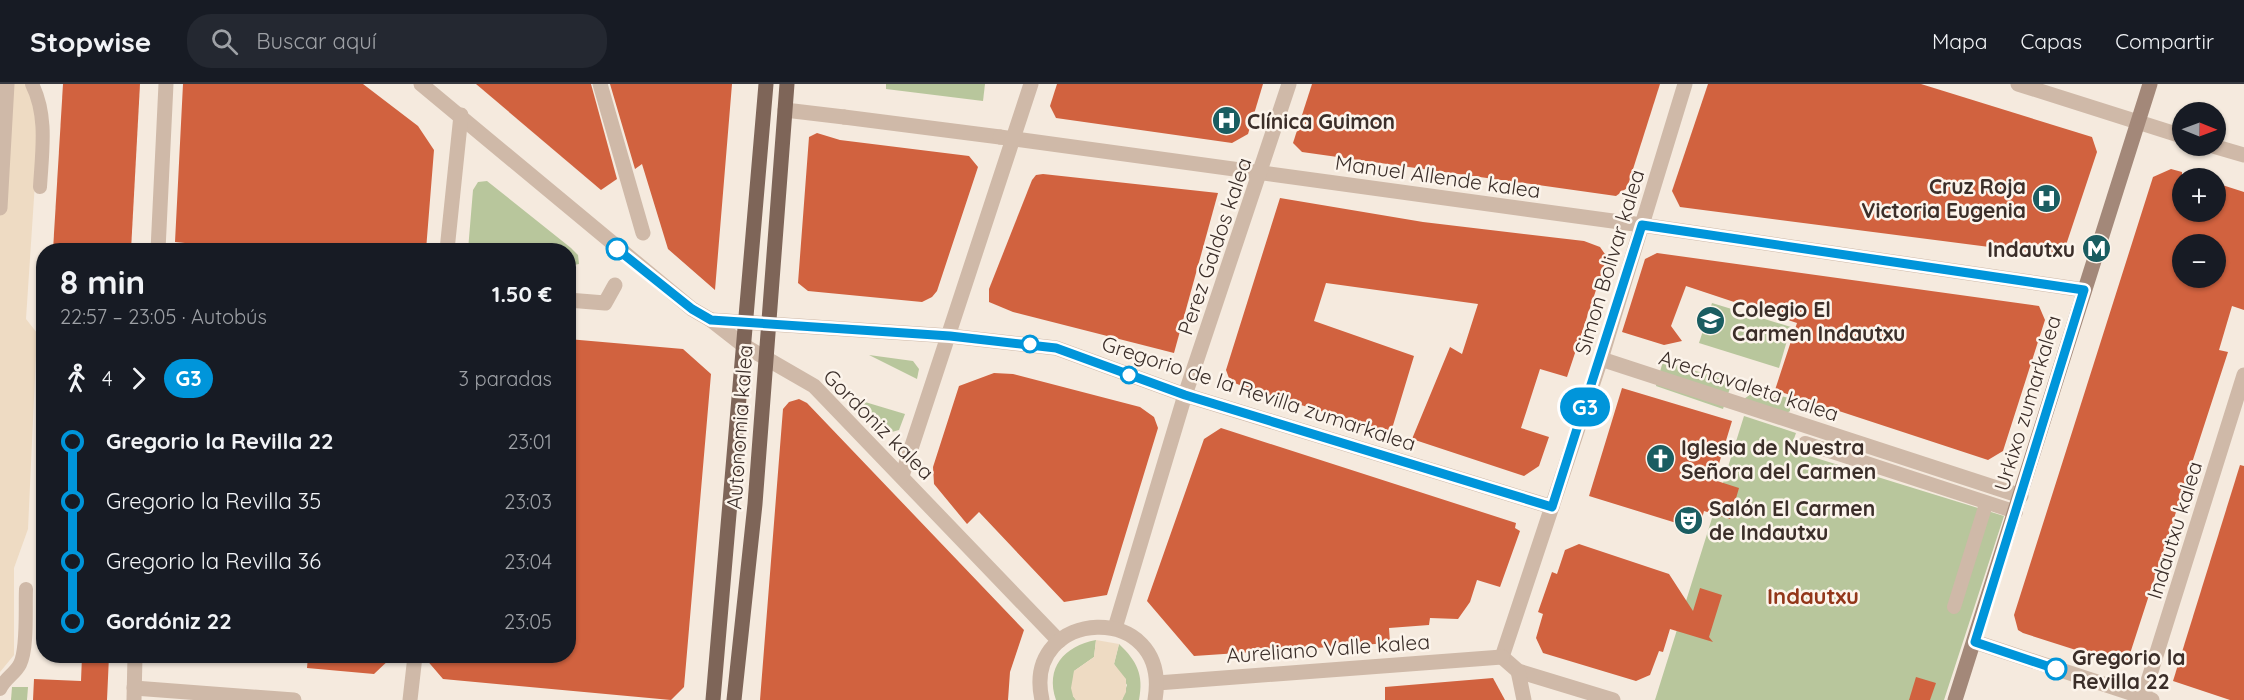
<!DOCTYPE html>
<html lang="es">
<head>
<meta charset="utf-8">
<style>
  :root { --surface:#171b24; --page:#242831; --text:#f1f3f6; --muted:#9ea1a6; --line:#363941 }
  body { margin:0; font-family:Quicksand,sans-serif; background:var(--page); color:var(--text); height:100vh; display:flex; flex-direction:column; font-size:22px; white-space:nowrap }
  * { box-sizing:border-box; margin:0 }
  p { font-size:20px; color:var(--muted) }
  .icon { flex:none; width:33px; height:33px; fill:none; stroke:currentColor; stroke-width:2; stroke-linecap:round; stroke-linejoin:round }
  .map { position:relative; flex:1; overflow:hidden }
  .panel { position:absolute; left:36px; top:159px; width:540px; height:420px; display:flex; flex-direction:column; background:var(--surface); border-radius:24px; box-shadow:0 2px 4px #0004 }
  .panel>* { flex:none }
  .badge { padding:0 12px; border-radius:20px; font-size:21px; line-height:39px }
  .needle { width:39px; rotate:91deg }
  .tools { position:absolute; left:2172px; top:18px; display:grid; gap:12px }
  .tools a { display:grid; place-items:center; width:54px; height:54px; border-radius:50%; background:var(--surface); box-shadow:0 2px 4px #0004; font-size:30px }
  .map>.badge { position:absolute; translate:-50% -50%; box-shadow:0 0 0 3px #fff }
  .legs { display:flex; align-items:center; gap:9px; height:66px; padding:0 24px; font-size:20px }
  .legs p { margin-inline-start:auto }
  .headline { display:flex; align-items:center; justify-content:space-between; height:102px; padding:0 24px }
  h1 { font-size:33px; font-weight:700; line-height:45px }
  ul { padding:0 24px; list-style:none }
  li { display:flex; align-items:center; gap:21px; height:60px; font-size:22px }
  li i { display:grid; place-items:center; width:9px; height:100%; margin:0 8px; background:currentColor }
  li i::after { content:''; width:15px; height:15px; margin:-8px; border:4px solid; border-radius:50%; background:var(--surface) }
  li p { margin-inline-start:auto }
  li:first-child i { background:linear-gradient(#0000 50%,currentColor 0) }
  li:last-child i { background:linear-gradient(currentColor 50%,#0000 0) }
  header { display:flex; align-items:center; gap:36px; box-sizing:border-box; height:84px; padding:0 30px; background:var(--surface); border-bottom:2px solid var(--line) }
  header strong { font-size:28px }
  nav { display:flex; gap:33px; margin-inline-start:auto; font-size:21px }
  .search { width:420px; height:54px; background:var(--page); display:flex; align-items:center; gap:15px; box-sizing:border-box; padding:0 21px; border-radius:24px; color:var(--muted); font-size:22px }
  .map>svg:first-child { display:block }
  .green { fill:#b8c69c }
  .plaza { fill:#eedbc3 }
  .building { fill:#d1623f; fill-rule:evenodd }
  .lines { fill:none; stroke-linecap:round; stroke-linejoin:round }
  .service { stroke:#cfb9a8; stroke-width:14 }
  .pedestrian { stroke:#cfb9a8; stroke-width:15 }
  .minor { stroke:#cfb9a8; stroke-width:15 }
  .secondary { stroke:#a38879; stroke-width:15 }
  .primary { stroke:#7e6558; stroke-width:15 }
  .line-1-casing { stroke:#fff; stroke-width:14 }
  .line-1 { stroke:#0095da; stroke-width:9 }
  .stop-1-dot { fill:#fff; stroke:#0095da; stroke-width:3 }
  .labels { text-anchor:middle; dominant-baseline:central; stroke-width:5; stroke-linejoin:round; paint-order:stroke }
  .poi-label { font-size:21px; font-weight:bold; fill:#3b2e29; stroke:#fcf4eb; text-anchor:start }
  .street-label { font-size:21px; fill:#3b2e29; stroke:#fcf4eb }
  .stop-label { font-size:21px; font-weight:bold; fill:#3b2e29; stroke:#fcf4eb; text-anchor:start }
  .neighbourhood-label { font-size:22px; font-weight:bold; fill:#923619; stroke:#fcf4eb }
</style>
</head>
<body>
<header>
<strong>Stopwise</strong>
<div class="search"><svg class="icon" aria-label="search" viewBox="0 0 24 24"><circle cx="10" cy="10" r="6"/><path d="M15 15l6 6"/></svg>Buscar aquí</div>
<nav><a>Mapa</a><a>Capas</a><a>Compartir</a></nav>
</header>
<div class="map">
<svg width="2244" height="616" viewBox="0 0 2244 616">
  <rect width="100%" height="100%" fill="#f5eade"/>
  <g class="green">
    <path d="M886 0H985L983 17 886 5Z"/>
    <path d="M487 97 571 164 578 171 579 180 569 182 568 166H468L473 106 478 98Z"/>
    <path d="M1712 219 1791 243 1779 284 1699 259Z"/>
    <path d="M869 271 913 277 919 285 917 295Z"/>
    <path d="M1663 277 1732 298 1723 325 1656 302Z"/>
    <path d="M1757 306 1766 307 1768 314 1781 312 1789 314 1790 327 1787 329 1738 319Z"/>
    <path d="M855 315 905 330 899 346 888 349Z"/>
    <path d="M1744 332 1796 349 1790 366 2004 432 1944 616H1655Z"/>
    <path d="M1096 556 1094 573 1074 587 1073 612 1076 616H1056C1045 584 1064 562 1096 556Z"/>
    <path d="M1119 560C1137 577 1144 591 1139 616H1122L1127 601 1114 580Z"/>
    <path d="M12 603H28L27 616H11Z"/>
  </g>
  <g class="plaza">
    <path d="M0 0H29L39 38 26 235 37 249 28 445 14 484V571L0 588Z"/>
    <path d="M1096 556 1119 560 1114 580 1126 595V608L1122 616H1076L1073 612 1071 604 1074 587 1094 573Z"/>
  </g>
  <g class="building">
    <path d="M63 0H140L131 166H53Z"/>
    <path d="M183 0H363L418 42 434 66 426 166H184L185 159 175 158Z"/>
    <path d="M476 0H591L617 95 601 106Z"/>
    <path d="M610 0H732L715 206 668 165 642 80 635 85Z"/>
    <path d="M1057 0H1263L1248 50 1232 59 1056 34 1050 22Z"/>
    <path d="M1312 0H1660L1627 104 1616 112 1302 68 1293 59Z"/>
    <path d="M1708 0H1921L2092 53 2097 68 2066 161 2052 171 1680 123 1672 107Z"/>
    <path d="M817 49 840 56 969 72 978 83 937 207 932 213 922 218 808 207 798 199 809 53Z"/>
    <path d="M2171 85 2182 88V128H2216V99L2244 108V226L2232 222 2219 266 2228 268 2126 582 2023 549 2018 546 2014 531 2153 93ZM2182 160H2216V194H2182Z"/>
    <path d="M1043 90 1218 109 1174 269 1013 228 989 218V205L1032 96 1036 91Z"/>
    <path d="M1280 114 1423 138 1584 157 1600 163 1607 173 1567 293 1540 285 1521 344 1549 353 1539 382 1524 392 1412 355 1450 263 1462 270 1478 220 1326 199 1314 237 1414 272 1391 348 1254 307 1230 297 1226 286Z"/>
    <path d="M1657 169 2039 222 2045 236 2003 367 1988 376 1775 306 1797 239 1686 202 1671 242 1682 257 1664 261 1622 248 1645 175Z"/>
    <path d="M568 255 683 265 711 290 684 603 671 616 443 595 425 574V572H568Z"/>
    <path d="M994 289 1013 290 1140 323 1154 333 1158 344 1107 511 1064 518 979 428 967 440 934 400 933 383 959 302Z"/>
    <path d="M1622 304 1732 337 1714 396 1739 404 1730 435 1704 427 1699 446 1589 412Z"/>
    <path d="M799 315 807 319 1024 546 1010 588 1008 616H760L783 325 789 318Z"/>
    <path d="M1221 344 1516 439 1515 444 1520 447 1500 503 1477 496 1470 518 1458 535 1430 534 1429 541 1389 544 1390 559 1194 572 1147 517 1204 355Z"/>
    <path d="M2240 381 2244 382V616H2230L2173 597Z"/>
    <path d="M1579 460 1669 490 1693 527 1700 504 1722 511 1709 553 1713 558 1670 545 1663 568 1659 567 1650 591 1636 597 1543 569 1536 554 1543 530 1538 528 1552 488 1557 490 1565 466Z"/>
    <path d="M82 572H109L107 616H33L34 595 81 597Z"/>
    <path d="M308 572H393L374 590 307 584Z"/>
    <path d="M1916 593 1936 599 1930 616H1909Z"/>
    <path d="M1493 594 1505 616H1385V603Z"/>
  </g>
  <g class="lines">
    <g class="service">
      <path d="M32 0C48 32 42 68 40 103"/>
      <path d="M1805 359 2016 428"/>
      <path d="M1954 523 1986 420"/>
      <path d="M0 605C5 594 15 590 20 580 28 564 25 523 26 505"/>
    </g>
    <g class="pedestrian">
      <path d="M600 0 643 149"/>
      <path d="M844 33 1000 53"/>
      <path d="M0 124 7 0"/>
      <path d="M568 216 605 219 615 201"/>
      <path d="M1601 275 2021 412"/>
    </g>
    <g class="minor">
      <path d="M421 0 692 225 711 236 743 261 814 302 1059 557"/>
      <path d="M2018 0 2182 52"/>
      <path d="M785 26 844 33"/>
      <path d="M1000 53 1642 141 2084 206"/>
      <path d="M2213 62 2244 71"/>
      <path d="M158 166 166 0"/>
      <path d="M447 166 461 31"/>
      <path d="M711 236 950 252 1056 264 1185 311 1552 423"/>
      <path d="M902 392 1031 0"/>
      <path d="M1115 544 1185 311 1289 0"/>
      <path d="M1975 558 2152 616"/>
      <path d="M1502 573 1601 275 1685 0"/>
      <path d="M1502 573 1518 587 1613 616"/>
      <path d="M1518 587 1524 616"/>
      <path d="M1157 599 1502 573"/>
      <path d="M134 604 294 616"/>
      <path d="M2143 613 2244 291"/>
      <path d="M134 616 135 572"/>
      <path d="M410 616 415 572"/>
      <path d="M1042 616C1021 523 1172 515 1155 616"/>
    </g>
    <path class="secondary" d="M1955 616 2150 0"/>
    <g class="primary">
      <path d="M713 616 766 0"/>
      <path d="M734 616 755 420 787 0"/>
    </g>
  </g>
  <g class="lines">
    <defs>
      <path id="line-1" d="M617 165 692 225 711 236 950 252 1056 264 1185 311 1552 423 1642 141 2084 206 1975 558 2056 585"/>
    </defs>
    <use href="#line-1" class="line-1-casing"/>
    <use href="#line-1" class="line-1"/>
  </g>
  <defs>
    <symbol id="hospital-disc" viewBox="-11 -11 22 22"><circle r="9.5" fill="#1a5d61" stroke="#fcf4eb"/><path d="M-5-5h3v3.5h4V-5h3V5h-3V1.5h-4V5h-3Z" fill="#fff"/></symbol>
    <symbol id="metro-disc" viewBox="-11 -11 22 22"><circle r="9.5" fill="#1a5d61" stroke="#fcf4eb"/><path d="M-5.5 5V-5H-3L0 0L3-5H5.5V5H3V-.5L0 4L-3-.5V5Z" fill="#fff"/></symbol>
    <symbol id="school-disc" viewBox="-11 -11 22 22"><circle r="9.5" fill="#1a5d61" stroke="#fcf4eb"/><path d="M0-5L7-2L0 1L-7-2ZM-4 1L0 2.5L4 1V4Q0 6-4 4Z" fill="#fff"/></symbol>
    <symbol id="church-disc" viewBox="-11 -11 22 22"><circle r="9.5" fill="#1a5d61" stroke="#fcf4eb"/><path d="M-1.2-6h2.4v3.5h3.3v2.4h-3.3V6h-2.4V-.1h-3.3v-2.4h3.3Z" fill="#fff"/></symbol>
    <symbol id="theatre-disc" viewBox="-11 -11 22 22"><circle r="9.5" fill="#1a5d61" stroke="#fcf4eb"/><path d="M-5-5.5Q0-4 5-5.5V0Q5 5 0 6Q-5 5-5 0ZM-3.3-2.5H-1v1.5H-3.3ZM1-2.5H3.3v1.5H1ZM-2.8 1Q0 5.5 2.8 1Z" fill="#fff"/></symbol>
  </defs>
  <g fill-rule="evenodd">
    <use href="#hospital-disc" x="1210" y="20" width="33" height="33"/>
    <use href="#hospital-disc" x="2030" y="98" width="33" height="33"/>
    <use href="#metro-disc" x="2080" y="148" width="33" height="33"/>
    <use href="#school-disc" x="1694" y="220" width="33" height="33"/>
    <use href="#church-disc" x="1644" y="358" width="33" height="33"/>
    <use href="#theatre-disc" x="1672" y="420" width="33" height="33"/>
  </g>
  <g class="stop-1-dot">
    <circle cx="617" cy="165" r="10"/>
    <circle cx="1030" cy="260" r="8"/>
    <circle cx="1129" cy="291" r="8"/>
    <circle cx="2056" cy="585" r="10"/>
  </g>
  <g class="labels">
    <g class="poi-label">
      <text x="1247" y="37">Clínica Guimon</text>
      <text x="2026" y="102" text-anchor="end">Cruz Roja<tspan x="2026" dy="24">Victoria Eugenia</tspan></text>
      <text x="2075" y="165" text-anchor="end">Indautxu</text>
      <text x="1732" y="225">Colegio El<tspan x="1732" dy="24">Carmen Indautxu</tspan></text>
      <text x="1681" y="363">Iglesia de Nuestra<tspan x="1681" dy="24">Señora del Carmen</tspan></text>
      <text x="1709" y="424">Salón El Carmen<tspan x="1709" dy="24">de Indautxu</tspan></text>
    </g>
    <g class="street-label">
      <text transform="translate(1438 92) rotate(8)">Manuel Allende kalea</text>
      <text transform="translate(1214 162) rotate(-71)">Perez Galdos kalea</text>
      <text transform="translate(1609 178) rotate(-73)">Simon Bolivar kalea</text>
      <text transform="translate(1749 301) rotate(18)">Arechavaleta kalea</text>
      <text transform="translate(1259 309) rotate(18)">Gregorio de la Revilla zumarkalea</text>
      <text transform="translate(2027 319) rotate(-73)">Urkixo zumarkalea</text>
      <text transform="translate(879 340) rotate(45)">Gordoniz kalea</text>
      <text transform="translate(739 343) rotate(-86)">Autonomia kalea</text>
      <text transform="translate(2174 446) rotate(-73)">Indautxu kalea</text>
      <text transform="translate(1328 564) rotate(-4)">Aureliano Valle kalea</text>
    </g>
    <g class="stop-label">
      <text x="2072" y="573">Gregorio la<tspan x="2072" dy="24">Revilla 22</tspan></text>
    </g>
    <g class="neighbourhood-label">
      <text x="1813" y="512">Indautxu</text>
    </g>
  </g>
</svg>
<div class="tools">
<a><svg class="needle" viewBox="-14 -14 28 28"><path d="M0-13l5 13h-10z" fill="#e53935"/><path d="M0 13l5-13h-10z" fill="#9ea1a6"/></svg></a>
<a>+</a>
<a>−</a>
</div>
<b class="badge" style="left:1585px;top:323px;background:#0095da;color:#fff">G3</b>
<section class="panel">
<div class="headline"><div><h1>8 min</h1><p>22:57 – 23:05 · Autobús</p></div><b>1.50 €</b></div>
<div class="legs"><svg class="icon" aria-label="walk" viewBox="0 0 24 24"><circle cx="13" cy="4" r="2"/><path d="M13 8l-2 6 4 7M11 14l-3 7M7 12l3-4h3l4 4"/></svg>4<svg class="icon" aria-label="forward" viewBox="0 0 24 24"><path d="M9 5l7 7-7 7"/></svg><b class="badge" style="background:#0095da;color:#fff">G3</b><p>3 paradas</p></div>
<ul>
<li><i style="color:#0095da"></i><b>Gregorio la Revilla 22</b><p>23:01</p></li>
<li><i style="color:#0095da"></i><span>Gregorio la Revilla 35</span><p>23:03</p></li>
<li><i style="color:#0095da"></i><span>Gregorio la Revilla 36</span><p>23:04</p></li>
<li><i style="color:#0095da"></i><b>Gordóniz 22</b><p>23:05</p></li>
</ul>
</section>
</div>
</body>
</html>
